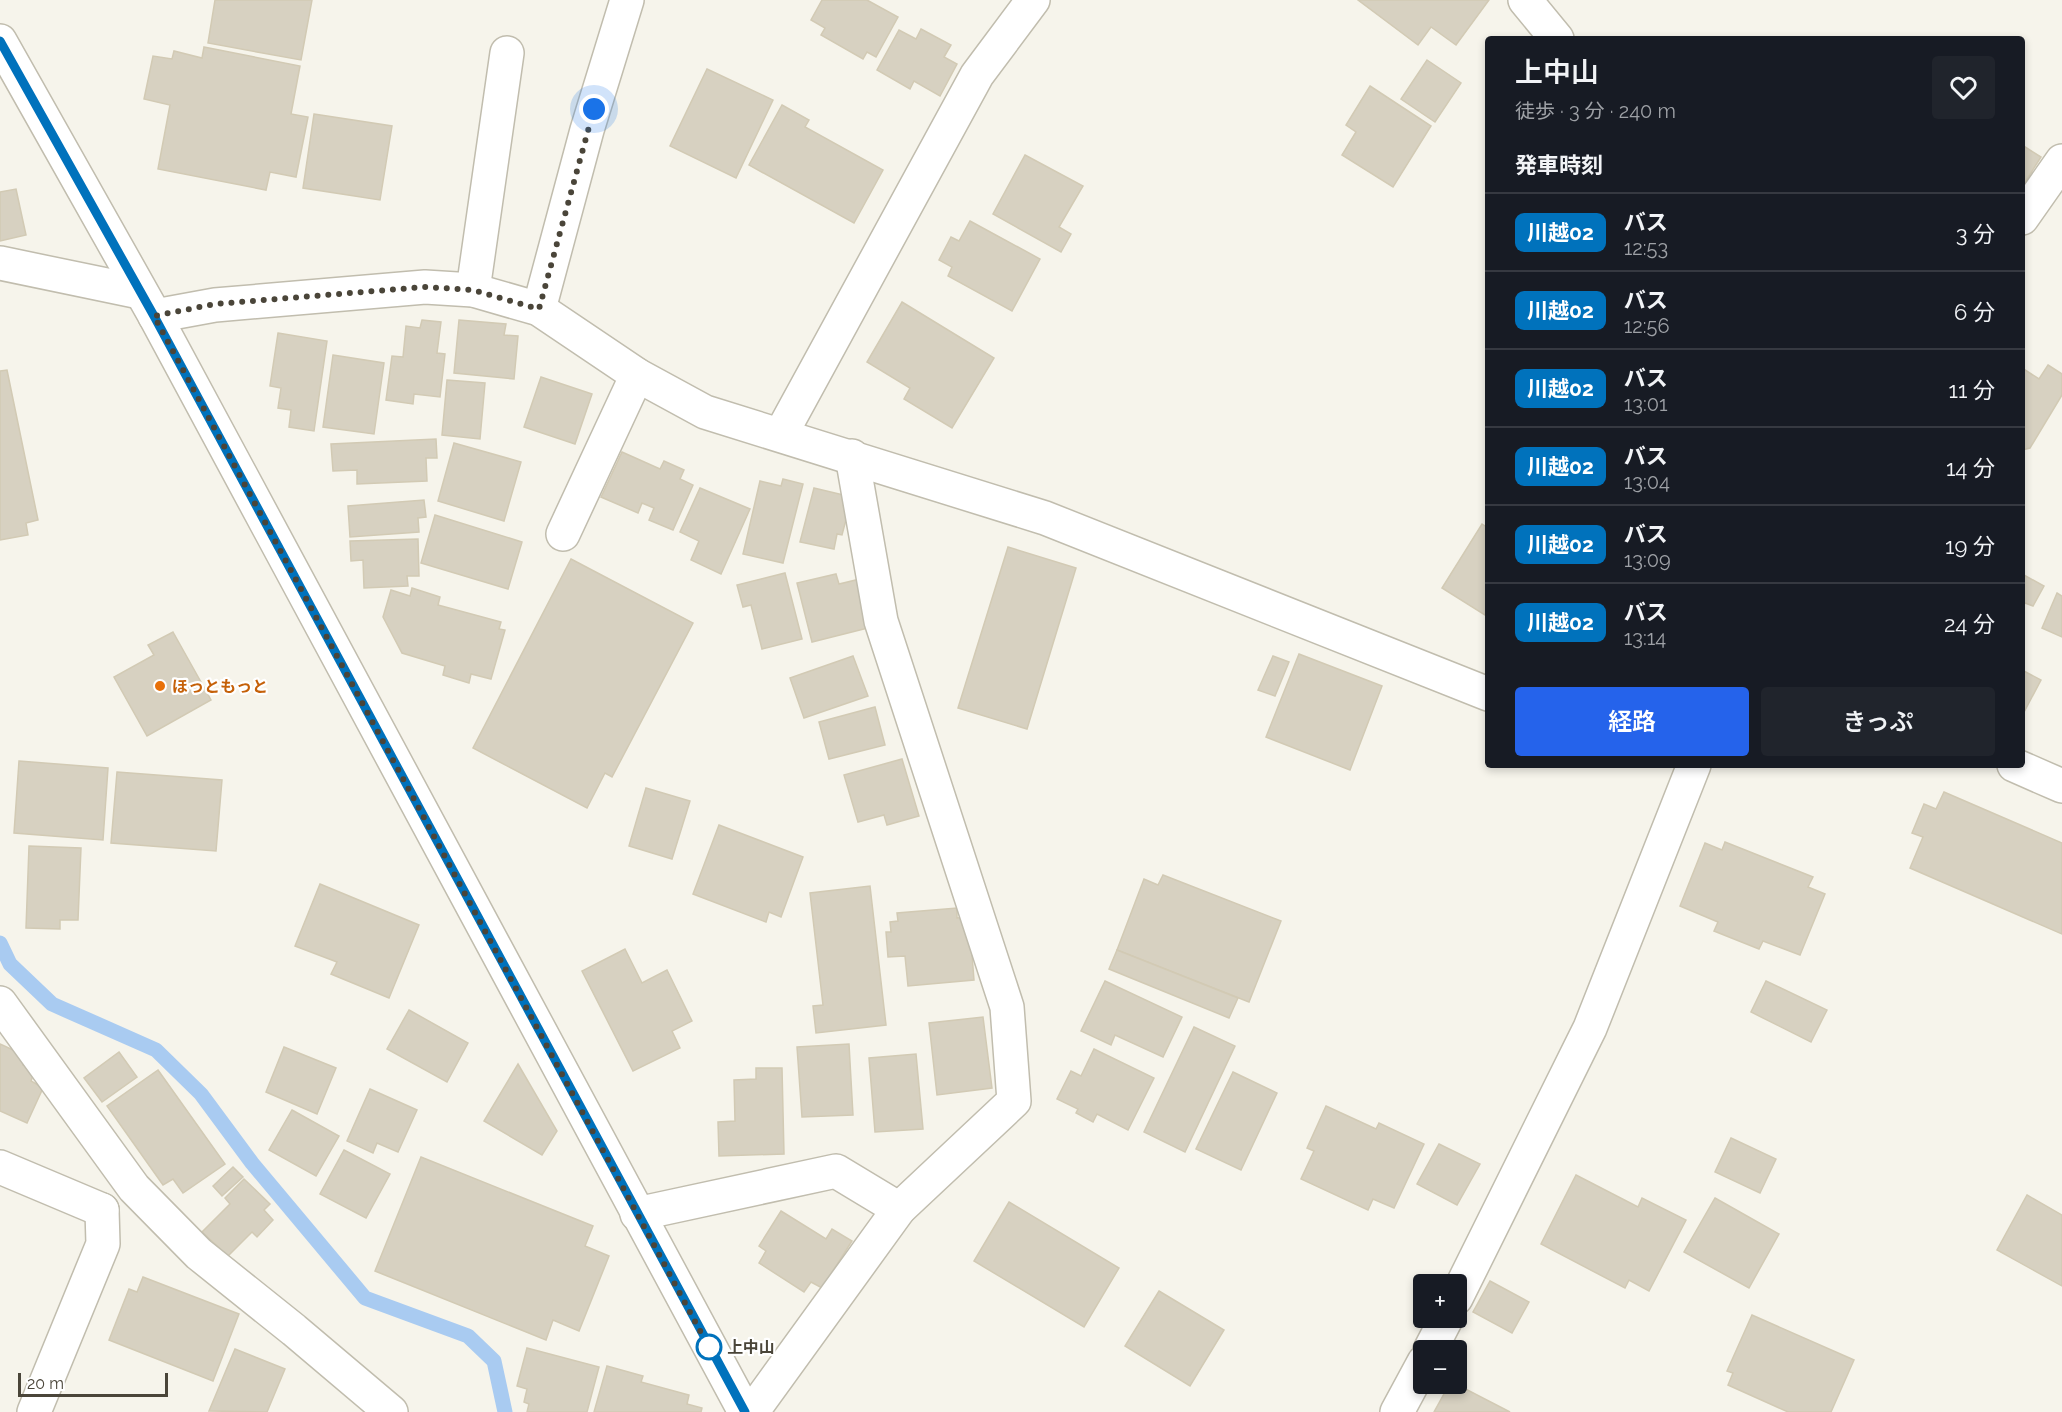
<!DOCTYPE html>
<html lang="ja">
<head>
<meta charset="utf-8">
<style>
  :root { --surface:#171b24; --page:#20242c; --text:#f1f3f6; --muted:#9ea1a6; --line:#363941; --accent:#2563eb }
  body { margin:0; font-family:Raleway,"Noto Sans JP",sans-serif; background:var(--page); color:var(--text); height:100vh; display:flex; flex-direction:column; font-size:22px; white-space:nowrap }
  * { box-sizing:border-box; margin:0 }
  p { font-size:20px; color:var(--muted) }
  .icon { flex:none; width:33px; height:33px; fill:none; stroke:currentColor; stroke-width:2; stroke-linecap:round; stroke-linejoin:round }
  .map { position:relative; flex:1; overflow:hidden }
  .drawer { position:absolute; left:1485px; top:36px; width:540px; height:732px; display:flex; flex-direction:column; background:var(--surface); border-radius:6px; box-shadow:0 3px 9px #0003 }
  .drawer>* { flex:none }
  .badge { padding:0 12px; border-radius:9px; font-size:21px; line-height:39px }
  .tools { position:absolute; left:1413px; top:1274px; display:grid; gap:12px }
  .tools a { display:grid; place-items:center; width:54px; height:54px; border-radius:6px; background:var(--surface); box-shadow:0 3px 9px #0003; font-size:30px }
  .scale { position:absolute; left:18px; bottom:15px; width:150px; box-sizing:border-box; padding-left:6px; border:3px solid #4a4539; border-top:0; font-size:16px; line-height:21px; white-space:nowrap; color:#4a4539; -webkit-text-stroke:4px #fff; paint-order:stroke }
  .you { position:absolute; width:30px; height:30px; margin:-15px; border:4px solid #fff; border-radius:50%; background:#1a73e8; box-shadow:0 0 0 9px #1a73e833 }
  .map>.badge { position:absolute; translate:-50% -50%; box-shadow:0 0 0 3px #fff }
  h2 { padding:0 30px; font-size:22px; line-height:54px }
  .round { display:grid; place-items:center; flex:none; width:63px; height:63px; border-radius:6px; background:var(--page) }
  .headline { display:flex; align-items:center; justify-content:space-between; height:102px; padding:0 30px }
  h1 { font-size:28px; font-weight:600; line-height:45px }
  .action { display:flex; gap:12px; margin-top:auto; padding:12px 30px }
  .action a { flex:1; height:69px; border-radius:6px; background:var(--accent); color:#fff; font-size:24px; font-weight:600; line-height:69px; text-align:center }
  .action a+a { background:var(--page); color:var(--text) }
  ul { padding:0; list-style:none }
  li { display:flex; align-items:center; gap:18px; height:78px; padding:0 30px; border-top:2px solid var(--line) }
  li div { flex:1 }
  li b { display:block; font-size:22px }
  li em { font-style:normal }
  li .badge { min-width:66px; font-weight:700; text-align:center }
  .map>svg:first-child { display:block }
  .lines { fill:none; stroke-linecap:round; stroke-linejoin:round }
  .stream { stroke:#a9cbf1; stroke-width:15 }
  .building { fill:#d7d1c1; stroke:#d2cab4; stroke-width:1.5 }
  .minor-casing { stroke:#c1bdae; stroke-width:36 }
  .minor { stroke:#fff; stroke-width:33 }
  .line-casing { stroke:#fff; stroke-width:14 }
  .line { stroke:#0072bc; stroke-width:9 }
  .walk { stroke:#4a4539; stroke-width:6; stroke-dasharray:0 10.8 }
  .food-dot { fill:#e8710a; stroke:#fff; stroke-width:2 }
  .stop-dot { fill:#fff; stroke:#0072bc; stroke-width:3 }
  .labels { text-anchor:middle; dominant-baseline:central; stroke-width:4.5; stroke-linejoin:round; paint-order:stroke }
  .food-label { font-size:16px; font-weight:bold; fill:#c56008; stroke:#fff; text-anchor:start }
  .stop-label { font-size:16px; font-weight:bold; fill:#4a4539; stroke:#fff; text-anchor:start }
</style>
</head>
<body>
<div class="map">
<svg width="2062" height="1412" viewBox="0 0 2062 1412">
  <rect width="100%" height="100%" fill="#f6f4eb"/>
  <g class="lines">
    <path class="stream" d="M0 943 10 964 52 1004 156 1050 201 1094 252 1163 365 1298 468 1336 494 1361 505 1412"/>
  </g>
  <g class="building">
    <path d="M215 0H312L301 60 208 43Z"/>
    <path d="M822 0H867L898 17 876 57 867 52 863 59 821 35 825 28 811 20Z"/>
    <path d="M1358 0H1489L1456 45 1431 27 1418 45Z"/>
    <path d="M921 29 951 45 944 57 957 64 940 96 914 81 910 89 877 70 899 30 916 39Z"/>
    <path d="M204 47 300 66 291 114 308 117 296 177 270 172 266 190 158 169 170 105 144 99 153 56 172 59 174 51 202 58Z"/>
    <path d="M1427 60 1461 83 1435 122 1401 99Z"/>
    <path d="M707 69 773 100 736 178 670 146Z"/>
    <path d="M1370 86 1431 126 1393 187 1342 155 1356 132 1346 125Z"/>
    <path d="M782 105 809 120 805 127 883 170 854 223 749 165Z"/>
    <path d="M314 114 392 126 380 200 303 188Z"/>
    <path d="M2022 145 2041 157 2022 187Z"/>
    <path d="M1025 155 1083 186 1059 227 1071 234 1061 252 993 214Z"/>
    <path d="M16 189 26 235 0 241V192Z"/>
    <path d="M970 221 1040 259 1012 311 948 276 952 267 939 260 951 237 959 241Z"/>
    <path d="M902 302 994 358 952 428 904 399 910 388 867 362Z"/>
    <path d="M422 320 441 322 437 353 445 354 440 397 414 394 413 404 386 400 392 356 403 357 406 326 420 328Z"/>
    <path d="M459 320 506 324 504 335 518 336 514 379 454 373Z"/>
    <path d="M278 333 327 341 314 431 289 427 291 410 278 408 281 388 270 386Z"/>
    <path d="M333 355 384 363 374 434 323 427Z"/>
    <path d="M2048 365 2062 374V395L2030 448 2022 450V368L2039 379Z"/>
    <path d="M7 370 38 520 26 523 28 535 0 540V371Z"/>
    <path d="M541 377 592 394 575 444 524 427Z"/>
    <path d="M447 380 485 383 480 439 442 435Z"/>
    <path d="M436 439 437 458H426L427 481 357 484V470L333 471 331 444Z"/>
    <path d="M454 443 521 462 504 521 438 501Z"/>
    <path d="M622 452 660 469 664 461 684 470 680 479 693 485 673 530 649 520 654 508 642 503 638 513 601 497Z"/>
    <path d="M783 479 803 484 783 563 743 554 760 481 781 486Z"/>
    <path d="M700 488 750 509 721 574 691 560 699 541 680 532Z"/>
    <path d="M814 488 852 497 842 535 837 534 834 549 800 542Z"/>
    <path d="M424 500 426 517 418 518 419 532 350 537 348 506Z"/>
    <path d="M435 515 522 542 508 589 421 563Z"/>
    <path d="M1482 524 1488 528V617L1442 588Z"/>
    <path d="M418 539 419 576H407L408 586 364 588 363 560 351 561 350 541Z"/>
    <path d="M1008 547 1076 568 1027 729 958 708Z"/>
    <path d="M571 559 693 623 612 777 605 773 587 808 473 748Z"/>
    <path d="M785 573 802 639 762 649 751 605 743 607 737 585Z"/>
    <path d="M836 574 839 584 860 579 872 627 812 642 797 583Z"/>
    <path d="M2022 574 2044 586 2033 606 2025 603 2022 608Z"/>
    <path d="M412 588 440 597 438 605 501 622 499 629 505 630 491 679 471 674 469 683 443 675 445 666 402 653 383 617 391 590 410 596Z"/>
    <path d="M2057 593 2062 596V637L2042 628Z"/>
    <path d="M173 632 211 700 147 736 114 677 154 655 148 645Z"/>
    <path d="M1299 654 1382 686 1350 770 1266 737Z"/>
    <path d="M853 656 868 696 804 718 790 678Z"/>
    <path d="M1273 656 1289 662 1275 696 1258 690Z"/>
    <path d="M2022 670 2041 680 2022 716Z"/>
    <path d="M875 707 885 745 829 759 819 722Z"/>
    <path d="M902 759 919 816 887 825 884 815 858 822 844 775Z"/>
    <path d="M19 761 108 768 103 840 14 833Z"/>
    <path d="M117 772 222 780 216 851 111 843Z"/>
    <path d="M646 788 690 801 672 859 629 846Z"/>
    <path d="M1944 792 2062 843V934L1910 868 1923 837 1912 833 1924 804 1936 809Z"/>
    <path d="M719 825 803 857 781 917 769 912 766 922 693 894Z"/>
    <path d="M1725 842 1813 877 1808 887 1825 894 1800 955 1763 941 1759 949 1714 931 1718 922 1680 906 1705 843 1722 850Z"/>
    <path d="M29 846 81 848 78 920H60V929L26 928Z"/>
    <path d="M1163 875 1281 921 1249 1002 1117 950 1144 879 1158 885Z"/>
    <path d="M320 884 419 925 389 998 331 974 337 962 295 946Z"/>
    <path d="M870 886 886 1025 816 1033 813 1006 823 1005 810 893Z"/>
    <path d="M957 908V918L969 917 974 980 908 986 905 956 888 957 886 932H891L890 922 898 921 897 913Z"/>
    <path d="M625 949 642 983 667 970 692 1021 672 1031 680 1048 633 1071 582 971Z"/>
    <path d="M1117 950 1238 998 1229 1018 1109 969Z"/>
    <path d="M1105 981 1182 1017 1163 1057 1115 1035 1111 1045 1081 1031Z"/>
    <path d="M1766 981 1827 1010 1811 1042 1751 1012Z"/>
    <path d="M409 1010 468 1043 447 1082 387 1049Z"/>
    <path d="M983 1017 992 1088 937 1095 929 1023Z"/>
    <path d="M1194 1027 1235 1046 1185 1152 1144 1132Z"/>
    <path d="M0 1044 26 1056 23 1065 35 1070 31 1081 43 1088 27 1123 0 1111Z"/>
    <path d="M849 1044 853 1115 802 1117 797 1047Z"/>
    <path d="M284 1047 336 1068 317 1114 266 1092Z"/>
    <path d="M1094 1049 1154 1078 1128 1130 1097 1114 1093 1122 1076 1113 1078 1109 1057 1099 1071 1071 1081 1076Z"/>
    <path d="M119 1052 137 1077 102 1102 84 1078Z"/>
    <path d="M916 1054 923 1129 875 1132 869 1058Z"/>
    <path d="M518 1064 557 1131 542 1155 484 1121Z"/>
    <path d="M756 1068H782L784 1154 719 1156 718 1122 735 1121 734 1080 756 1079Z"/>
    <path d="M158 1070 225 1164 183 1193 173 1179 163 1185 107 1106Z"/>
    <path d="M1233 1072 1277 1093 1241 1170 1196 1149Z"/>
    <path d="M370 1089 417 1110 398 1152 377 1143 373 1153 347 1141Z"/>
    <path d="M1326 1106 1376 1129 1379 1123 1424 1144 1394 1208 1373 1199 1368 1210 1301 1179 1314 1151 1307 1148Z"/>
    <path d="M292 1110 339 1136 316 1176 269 1150Z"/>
    <path d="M1731 1138 1776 1159 1760 1193 1715 1172Z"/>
    <path d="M1439 1144 1480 1164 1457 1205 1417 1184Z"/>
    <path d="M344 1150 390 1174 366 1218 320 1194Z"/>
    <path d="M421 1157 593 1226 585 1246 609 1256 579 1331 553 1320 546 1340 375 1271Z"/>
    <path d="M233 1167 243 1177 222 1196 213 1186Z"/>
    <path d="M1576 1175 1638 1207 1642 1198 1686 1220 1649 1291 1629 1280 1625 1288 1541 1244Z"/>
    <path d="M244 1179 270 1204 264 1210 273 1220 257 1237 252 1232 228 1256 202 1232 230 1204 225 1198Z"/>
    <path d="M2027 1195 2062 1215V1286L1997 1250Z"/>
    <path d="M1715 1198 1779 1234 1749 1288 1684 1252Z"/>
    <path d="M1009 1202 1119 1268 1084 1327 974 1261Z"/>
    <path d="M781 1211 826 1239 832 1229 852 1241 822 1288 811 1282 804 1292 759 1263 766 1251 759 1246Z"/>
    <path d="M143 1277 239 1314 213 1381 109 1340 129 1289 137 1292Z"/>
    <path d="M1490 1281 1529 1302 1512 1333 1473 1312Z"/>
    <path d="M1159 1291 1224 1330 1190 1386 1125 1346Z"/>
    <path d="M1752 1315 1854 1360 1831 1412H1788L1728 1385 1733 1373 1727 1371Z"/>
    <path d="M527 1348 599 1367 587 1412H527L529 1404 524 1402 527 1389 517 1386Z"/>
    <path d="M235 1349 285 1369 267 1412 209 1411Z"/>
    <path d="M607 1366 643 1376 641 1382 689 1395 687 1404 702 1408 701 1412H594Z"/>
    <path d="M1450 1383H1454L1510 1412H1434Z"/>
  </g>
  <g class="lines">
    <defs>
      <g id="minor">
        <path d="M1525 0 1557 39"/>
        <path d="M0 41 155 316 745 1412"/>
        <path d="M2022 218 2062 161"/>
        <path d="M0 263 140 292"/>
        <path d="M473 290 507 53"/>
        <path d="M539 309 587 130 627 0"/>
        <path d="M155 316 215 305 425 287 473 290 539 309 637 375 705 412 1045 518 1488 694"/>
        <path d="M781 434 977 75 1033 0"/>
        <path d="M563 534 637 375"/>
        <path d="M2014 765 2062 786"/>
        <path d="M0 1003 134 1188 199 1254 294 1330 391 1412"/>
        <path d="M0 1167 102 1210"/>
        <path d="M637 1214 836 1171 899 1209"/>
        <path d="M1456 1298 1590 1028 1694 765"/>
        <path d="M1430 1350 1447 1317"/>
        <path d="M34 1412 103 1244 102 1210"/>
        <path d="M752 1412 899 1209 1014 1101 1007 1007 881 621 852 456"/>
        <path d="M1397 1412 1424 1362"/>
      </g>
    </defs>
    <use href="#minor" class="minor-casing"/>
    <use href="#minor" class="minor"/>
  </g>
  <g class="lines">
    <defs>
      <path id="line" d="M0 41 154 316 745 1412"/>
    </defs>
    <use href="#line" class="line-casing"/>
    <use href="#line" class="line"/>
    <path class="walk" d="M594 109 539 309 473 290 425 287 215 304 154 316 712 1353 709 1347"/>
  </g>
  <circle class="food-dot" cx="160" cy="686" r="6"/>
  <circle class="stop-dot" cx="709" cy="1347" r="12"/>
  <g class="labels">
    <g class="food-label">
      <text x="172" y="686">ほっともっと</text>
    </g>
    <g class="stop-label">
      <text x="727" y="1347">上中山</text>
    </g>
  </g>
</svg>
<div class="tools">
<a>+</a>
<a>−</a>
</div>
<div class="scale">20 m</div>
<div class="you" style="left:594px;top:109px"></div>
<section class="drawer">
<div class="headline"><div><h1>上中山</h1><p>徒歩 · 3 分 · 240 m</p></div><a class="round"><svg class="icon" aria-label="heart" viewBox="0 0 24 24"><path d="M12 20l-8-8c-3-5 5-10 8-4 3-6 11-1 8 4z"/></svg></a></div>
<h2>発車時刻</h2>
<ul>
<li><span class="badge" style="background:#0072bc;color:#fff">川越02</span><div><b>バス</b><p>12:53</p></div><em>3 分</em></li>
<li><span class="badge" style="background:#0072bc;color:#fff">川越02</span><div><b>バス</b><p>12:56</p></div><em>6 分</em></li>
<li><span class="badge" style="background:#0072bc;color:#fff">川越02</span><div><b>バス</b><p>13:01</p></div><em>11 分</em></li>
<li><span class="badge" style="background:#0072bc;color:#fff">川越02</span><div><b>バス</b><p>13:04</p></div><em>14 分</em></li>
<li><span class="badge" style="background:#0072bc;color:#fff">川越02</span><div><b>バス</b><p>13:09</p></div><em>19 分</em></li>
<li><span class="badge" style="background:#0072bc;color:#fff">川越02</span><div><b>バス</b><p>13:14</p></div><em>24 分</em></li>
</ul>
<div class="action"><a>経路</a><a>きっぷ</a></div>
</section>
</div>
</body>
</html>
